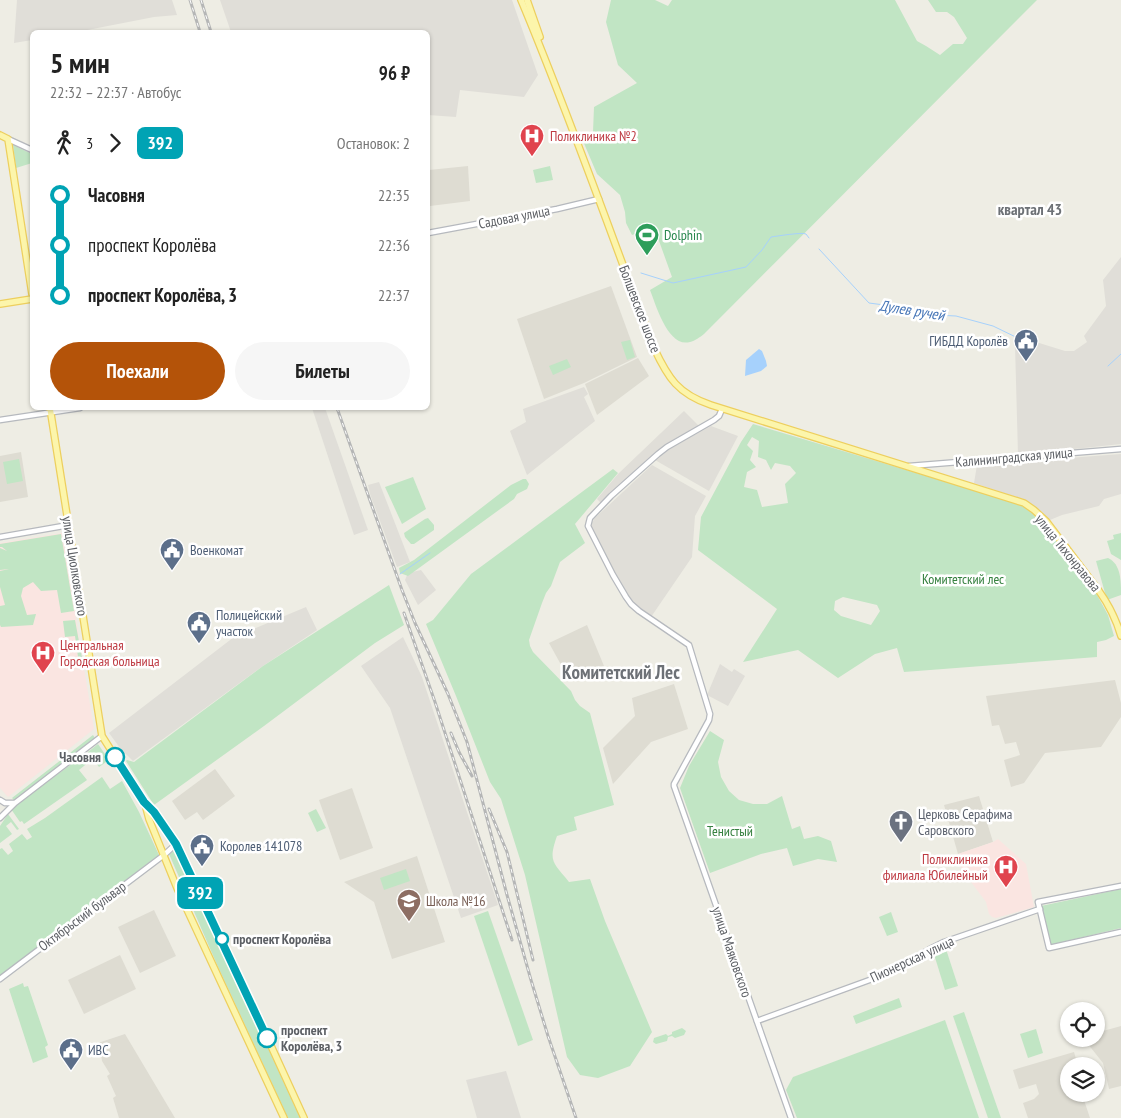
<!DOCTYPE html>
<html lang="ru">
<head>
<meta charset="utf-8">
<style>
  :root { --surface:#fff; --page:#f6f6f6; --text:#222; --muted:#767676; --accent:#b45309 }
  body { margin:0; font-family:"PT Sans Narrow",sans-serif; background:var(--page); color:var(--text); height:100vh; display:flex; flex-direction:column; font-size:19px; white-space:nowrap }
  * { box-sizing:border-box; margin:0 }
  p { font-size:16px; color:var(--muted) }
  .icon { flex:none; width:28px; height:28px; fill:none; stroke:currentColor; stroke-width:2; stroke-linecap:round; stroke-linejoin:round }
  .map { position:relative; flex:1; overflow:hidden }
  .drawer { position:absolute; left:30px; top:30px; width:400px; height:380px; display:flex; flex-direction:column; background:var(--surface); border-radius:8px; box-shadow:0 1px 4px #0004 }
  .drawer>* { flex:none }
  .badge { padding:0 10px; border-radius:8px; font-size:18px; line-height:32px }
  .buttons { position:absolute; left:1060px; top:1002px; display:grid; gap:10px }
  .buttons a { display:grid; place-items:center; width:45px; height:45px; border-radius:50%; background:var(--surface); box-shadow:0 1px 4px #0004; font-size:25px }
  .map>.badge { position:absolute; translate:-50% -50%; box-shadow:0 0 0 2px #fff }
  .legs { display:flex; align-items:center; gap:8px; height:55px; padding:0 20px; font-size:16px }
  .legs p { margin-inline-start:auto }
  .summary { display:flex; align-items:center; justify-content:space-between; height:85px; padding:0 20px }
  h1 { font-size:28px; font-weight:800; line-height:38px }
  .action { display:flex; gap:10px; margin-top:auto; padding:10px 20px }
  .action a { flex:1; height:58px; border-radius:30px; background:var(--accent); color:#fff; font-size:20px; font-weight:800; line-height:58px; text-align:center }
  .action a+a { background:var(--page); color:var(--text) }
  ul { padding:0 20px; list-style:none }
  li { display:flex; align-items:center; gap:18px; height:50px; font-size:19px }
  li i { display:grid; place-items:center; width:8px; height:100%; margin:0 6px; background:currentColor }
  li i::after { content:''; width:12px; height:12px; margin:-6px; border:4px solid; border-radius:50%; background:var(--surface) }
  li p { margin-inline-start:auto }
  li:first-child i { background:linear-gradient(#0000 50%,currentColor 0) }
  li:last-child i { background:linear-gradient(currentColor 50%,#0000 0) }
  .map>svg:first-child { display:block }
  .industrial { fill:#e0ded8 }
  .education { fill:#dedcd2 }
  .medical { fill:#fae5e1 }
  .green { fill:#c1e5c4; fill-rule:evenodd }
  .water { fill:#a6d1fc }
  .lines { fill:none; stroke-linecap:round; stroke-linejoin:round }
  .stream { stroke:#a6d1fc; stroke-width:1 }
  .minor-casing { stroke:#b6b9be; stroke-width:7 }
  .major-casing { stroke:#edcf5e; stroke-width:8 }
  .minor { stroke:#fff; stroke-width:4.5 }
  .major { stroke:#fcf5ab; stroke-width:5.5 }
  .rail-casing { stroke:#b5b6b6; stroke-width:3 }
  .rail { stroke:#fff; stroke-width:1; stroke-dasharray:4; stroke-linecap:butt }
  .line-1-casing { stroke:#fff; stroke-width:11 }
  .line-1 { stroke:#00a3b4; stroke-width:8 }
  .stop-1-dot { fill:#fff; stroke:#00a3b4; stroke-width:2.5 }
  .labels { text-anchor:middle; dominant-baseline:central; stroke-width:5; stroke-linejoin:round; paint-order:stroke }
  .health-label { font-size:14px; fill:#be3a42; stroke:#fff; text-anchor:start }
  .street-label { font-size:14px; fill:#5c5f64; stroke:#fff }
  .leisure-label { font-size:14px; fill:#27864d; stroke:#fff; text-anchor:start }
  .service-label { font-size:14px; fill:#4e5e75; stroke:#fff; text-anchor:start }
  .park-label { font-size:14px; fill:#368140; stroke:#fff }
  .stop-label { font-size:14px; font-weight:bold; fill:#5c5f64; stroke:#fff; text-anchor:start }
  .worship-label { font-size:14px; fill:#5b616d; stroke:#fff; text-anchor:start }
  .education-label { font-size:14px; fill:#785e54; stroke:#fff; text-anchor:start }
  .water-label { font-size:15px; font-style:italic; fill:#4575b7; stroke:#fff }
  .quarter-label { font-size:16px; font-weight:bold; fill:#6d7176; stroke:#fff }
  .district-label { font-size:19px; font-weight:bold; fill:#6d7176; stroke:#fff }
</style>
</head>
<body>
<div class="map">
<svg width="1121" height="1118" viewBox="0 0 1121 1118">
  <rect width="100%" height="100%" fill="#eeede4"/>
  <g class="industrial">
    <path d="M17 0H172L177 15 154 17 77 32H32V40L14 43Z"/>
    <path d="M220 0H512L538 75 524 97 460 90 456 117 428 115V32H231Z"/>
    <path d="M1121 257V444L1018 455 1015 345 1036 342 1065 351H1074L1087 342 1084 336 1106 306 1103 280Z"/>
    <path d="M584 387 588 394 584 397 595 421 527 475 510 431 526 422 523 409Z"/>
    <path d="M312 408H325L368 530 354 535Z"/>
    <path d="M684 411 699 426 656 452 601 503 597 499 618 474Z"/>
    <path d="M711 426 738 436 709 491 655 460 666 451Z"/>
    <path d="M1121 454V494L1104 499 1099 506 1062 515 1050 520 1041 511 1025 500 974 483 977 465Z"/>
    <path d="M652 465 706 496 695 516 692 557 651 617 640 609 627 597 591 527V524L595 518Z"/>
    <path d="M379 482 410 562 397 567 370 494 368 485Z"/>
    <path d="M421 570 436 590 418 605 405 580 408 573Z"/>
    <path d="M306 607 317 630 263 666 133 761 120 748 109 733 234 637Z"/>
    <path d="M403 637 422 677 498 905 461 918 390 708 361 666Z"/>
    <path d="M720 664 732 672 734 669 745 676 728 706 707 695Z"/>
    <path d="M506 1071 521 1118H477L466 1080Z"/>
  </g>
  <g class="education">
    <path d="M468 166 470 201 430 206 429 170Z"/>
    <path d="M611 286 637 357 584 383 544 399 517 319Z"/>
    <path d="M638 358 649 376 597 415 585 384Z"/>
    <path d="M21 452 28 497 0 502V456Z"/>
    <path d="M587 625 604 666 570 681 549 643Z"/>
    <path d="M1115 680 1121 703V717L1101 747 1045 753 1024 783 1011 787 1004 760 1020 755 1016 742 1005 744 999 725 992 726 986 696Z"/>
    <path d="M674 684 688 729 651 742 613 784 603 748 635 716 632 698Z"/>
    <path d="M215 769 235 796 203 820 197 812 185 820 172 801Z"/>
    <path d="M352 788 373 848 340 860 319 800Z"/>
    <path d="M979 796 993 842 958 854 944 805Z"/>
    <path d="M417 856 445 942 392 959 374 902 344 882Z"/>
    <path d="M154 910 176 956 140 973 118 927Z"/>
    <path d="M120 955 136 989 84 1014 68 980Z"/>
    <path d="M1121 1026V1086L1109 1089 1103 1063 1084 1039H1096V1033Z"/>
    <path d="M125 1034 175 1118H119L113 1098 116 1096 107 1076 110 1074 102 1061 101 1053 95 1044Z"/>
    <path d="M1074 1052 1078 1066H1069V1094H1082L1090 1118H1028L1023 1103 1034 1099 1039 1094 1036 1084 1019 1089 1013 1070Z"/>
  </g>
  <g class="medical">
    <path d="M62 533 94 729 8 797 0 788V543Z"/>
    <path d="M998 839 1026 864 1034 907 996 918 992 917 989 914 986 902 962 870 958 854 993 842Z"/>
  </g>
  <g class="green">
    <path d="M611 0H655L668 6 672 0H895L917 41 926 46 940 55 953 44H963L967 38 954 17 947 12H936L928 0H1037L704 334C700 337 695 341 690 342 668 348 656 305 650 290L672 277 654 227 632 235 626 223 625 212 620 195 597 174 583 141 593 132 594 107 637 83 618 65 606 22Z"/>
    <path d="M13 145 32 154V163L16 168Z"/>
    <path d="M550 166 553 180 536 183 533 170Z"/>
    <path d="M630 340 635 357 627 360 621 342Z"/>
    <path d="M567 359 571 367 553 375 549 366Z"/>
    <path d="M753 424 1010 501 1024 507 1037 517 1047 528 1096 593 1108 615 1114 636 1106 640 1097 642V657L904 672 897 648 875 654 838 678 798 650 743 662 777 609 698 550 701 517 741 442ZM752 437 759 441 758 457 766 460 771 470 775 463 790 466 796 473 785 484 788 503 762 507 757 490 744 487 747 472 756 467 750 460 753 451 747 445ZM843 597 877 605 880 611 871 625 841 616 834 610 835 601Z"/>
    <path d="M19 459 23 481 7 484 3 462Z"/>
    <path d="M613 469 618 473 575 524 585 543 560 562 551 586 546 593 542 603 529 640 530 646 533 652 571 691 575 700 580 706 590 713 614 805 574 817 577 830 557 836C548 862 553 862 569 882L590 879 605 921 652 1032 630 1066 598 1078 580 1075 567 1057 525 875 501 799 490 782 456 696 426 624 433 620 471 574Z"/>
    <path d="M413 477 426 509 402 524 385 487Z"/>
    <path d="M523 479H526L529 484 527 489 517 494 514 499 408 576 400 573 399 568 414 560 511 485Z"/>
    <path d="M428 518 434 525V530L414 544H411L405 537 404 533 425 519Z"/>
    <path d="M1121 533V560L1111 554 1107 541 1114 539 1113 535Z"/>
    <path d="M61 534 74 611 61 613 57 590 41 591 33 582 23 588 21 596 27 615 36 614 33 625 1 627 0 625V606L5 605 0 587V571L9 569 0 570V548L7 551 2 547H0V544Z"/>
    <path d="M1108 558C1121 564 1121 581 1121 595L1107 600 1096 561Z"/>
    <path d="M389 585 404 625 375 643 264 726 154 805 126 761 127 760 134 762 263 666Z"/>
    <path d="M75 620 83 663 79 664 75 636 65 637 63 621Z"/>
    <path d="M710 731 724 740 718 762 721 777 729 791 739 800 753 804H767L782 796 792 829 800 826 804 839 818 836 831 841 837 862 818 859 793 866 787 848 761 854 710 873 680 788 689 766Z"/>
    <path d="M93 735 96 740 15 801 12 798Z"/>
    <path d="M98 744 109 760 99 767 88 752Z"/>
    <path d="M85 754 90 761 79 770 87 780 24 824 22 821 20 822 11 809Z"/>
    <path d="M102 777 110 789 122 781 139 812 159 855 0 976V849L2 848 8 855 13 851 9 844 22 834 27 840 32 837 27 829 45 818Z"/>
    <path d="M316 809 326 828 317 832 308 813Z"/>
    <path d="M8 814 19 829 17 830 11 822 6 826 12 834 0 843V826Z"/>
    <path d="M176 850 184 864 300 1118H288L218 967 169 854Z"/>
    <path d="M406 869 410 881 384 890 380 878Z"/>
    <path d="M1121 889V928L1050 945 1041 906Z"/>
    <path d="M488 911 533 1040 518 1046 474 916Z"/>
    <path d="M891 912 898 932 887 936 879 917Z"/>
    <path d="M945 946 958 986 945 990 933 951Z"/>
    <path d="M23 983 24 987 28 986 48 1045 45 1047 48 1057 33 1063 9 989Z"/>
    <path d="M899 998 902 1007 856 1024 853 1016Z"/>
    <path d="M964 1012 1001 1118H988L953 1016Z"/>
    <path d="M945 1020 979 1118H797L786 1090 793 1077Z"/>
    <path d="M682 1028 686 1031 684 1035 675 1038 672 1036 668 1037 667 1041 656 1044 653 1042 654 1038 666 1034 668 1036 672 1034V1032Z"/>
    <path d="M1036 1029 1043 1053 1028 1058 1020 1034Z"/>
  </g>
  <path class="water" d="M759 349 762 351 766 361 767 366 761 371 745 376 746 360Z"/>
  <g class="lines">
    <g class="stream">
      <path d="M819 249 869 303 915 309 935 315 956 316 993 326 1024 341"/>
      <path d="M641 273 673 283 746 267 762 250 771 237C778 236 802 232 806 234 807 235 808 237 809 238"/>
      <path d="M1108 366 1121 354"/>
      <path d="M400 574 430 553"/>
    </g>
    <defs>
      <g id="minor">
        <path d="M8 139 32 150"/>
        <path d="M428 233 557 209 599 199"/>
        <path d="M722 409 719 416 714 420 667 447 658 454 611 496 590 518 588 526 613 575 626 597 631 604 639 611 689 645 710 714 709 720 674 784V786L791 1118"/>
        <path d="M0 420 80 408"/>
        <path d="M909 466 1121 449"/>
        <path d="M0 537 69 525"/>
        <path d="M0 800 5 803H14"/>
        <path d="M0 818 15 803 102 736"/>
        <path d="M1121 886 1038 902 1049 948 1121 932"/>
        <path d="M0 979 164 855 176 844"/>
        <path d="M757 1021 886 974 930 949 944 942 1040 909"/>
      </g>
      <g id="major">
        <path d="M521 0C569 114 610 232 654 348 668 378 678 394 711 405L1024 503 1034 510 1046 521 1099 591C1109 605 1116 619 1121 636"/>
        <path d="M527 0 540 37"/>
        <path d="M0 135 8 139 32 294"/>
        <path d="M0 304 32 299"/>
        <path d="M50 408 102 736 144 802 154 812 176 844 229 954 304 1118"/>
        <path d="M145 804 149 819 177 888 284 1118"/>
      </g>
    </defs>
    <use href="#minor" class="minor-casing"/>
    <use href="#major" class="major-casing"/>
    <use href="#minor" class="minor"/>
    <use href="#major" class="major"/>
    <defs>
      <g id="rail">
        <path d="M190 0 200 32"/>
        <path d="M201 0 211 32"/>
        <path d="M337 408 402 590 415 623 448 694 467 742 507 895 531 980 548 1036 576 1118"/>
        <path d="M404 613 435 702 512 940"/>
        <path d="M451 733 459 752 472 776"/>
        <path d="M489 809 507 852 533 960"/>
      </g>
    </defs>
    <use href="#rail" class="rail-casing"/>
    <use href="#rail" class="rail"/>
  </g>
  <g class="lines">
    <defs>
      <path id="line-1" d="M115 757 144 802 154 812 176 844 267 1038"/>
    </defs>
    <use href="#line-1" class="line-1-casing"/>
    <use href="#line-1" class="line-1"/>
  </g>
  <defs>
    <symbol id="hospital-pin" viewBox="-11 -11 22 30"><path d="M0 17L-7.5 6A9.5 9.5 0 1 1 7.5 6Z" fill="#e0444e" stroke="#fff"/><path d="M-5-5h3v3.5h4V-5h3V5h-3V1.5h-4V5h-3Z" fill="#fff"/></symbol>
    <symbol id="stadium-pin" viewBox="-11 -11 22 30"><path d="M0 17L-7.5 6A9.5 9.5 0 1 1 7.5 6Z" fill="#2e9e5b" stroke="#fff"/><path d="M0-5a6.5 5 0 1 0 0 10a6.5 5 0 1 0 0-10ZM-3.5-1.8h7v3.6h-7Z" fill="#fff"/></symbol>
    <symbol id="civic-pin" viewBox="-11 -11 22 30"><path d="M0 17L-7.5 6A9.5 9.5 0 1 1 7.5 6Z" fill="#5c6f8a" stroke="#fff"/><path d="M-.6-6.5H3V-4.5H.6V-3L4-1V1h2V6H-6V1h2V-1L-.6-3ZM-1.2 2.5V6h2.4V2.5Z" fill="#fff"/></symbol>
    <symbol id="church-pin" viewBox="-11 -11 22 30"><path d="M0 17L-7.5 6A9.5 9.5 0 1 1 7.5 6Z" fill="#6b7280" stroke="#fff"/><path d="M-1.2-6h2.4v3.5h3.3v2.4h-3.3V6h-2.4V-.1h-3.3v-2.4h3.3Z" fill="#fff"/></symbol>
    <symbol id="school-pin" viewBox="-11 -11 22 30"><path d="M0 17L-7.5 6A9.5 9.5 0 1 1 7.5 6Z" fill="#8d6e63" stroke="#fff"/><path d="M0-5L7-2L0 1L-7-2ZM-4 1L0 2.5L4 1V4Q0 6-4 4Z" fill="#fff"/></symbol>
  </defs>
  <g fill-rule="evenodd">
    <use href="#hospital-pin" x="518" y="122" width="28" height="38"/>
    <use href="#stadium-pin" x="633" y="221" width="28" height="38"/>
    <use href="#civic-pin" x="1012" y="327" width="28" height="38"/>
    <use href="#civic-pin" x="158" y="536" width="28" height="38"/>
    <use href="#civic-pin" x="185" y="609" width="28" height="38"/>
    <use href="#hospital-pin" x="29" y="639" width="28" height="38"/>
    <use href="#church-pin" x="887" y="808" width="28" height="38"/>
    <use href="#civic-pin" x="188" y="832" width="28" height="38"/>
    <use href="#hospital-pin" x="992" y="853" width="28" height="38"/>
    <use href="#school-pin" x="395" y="887" width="28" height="38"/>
    <use href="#civic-pin" x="57" y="1036" width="28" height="38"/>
  </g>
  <g class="stop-1-dot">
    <circle cx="115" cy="757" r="9"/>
    <circle cx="222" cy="939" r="6"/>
    <circle cx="267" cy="1038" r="9"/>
  </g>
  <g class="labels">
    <g class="health-label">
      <text x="550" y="136">Поликлиника №2</text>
      <text x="60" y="645">Центральная<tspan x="60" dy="16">Городская больница</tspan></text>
      <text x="988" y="859" text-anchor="end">Поликлиника<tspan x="988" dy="16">филиала Юбилейный</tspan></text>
    </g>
    <g class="street-label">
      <text transform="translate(514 217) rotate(-11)">Садовая улица</text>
      <text transform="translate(640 309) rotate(69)">Болшевское шоссе</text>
      <text transform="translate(1014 457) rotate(-5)">Калининградская улица</text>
      <text transform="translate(1068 553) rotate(51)">улица Тихонравова</text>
      <text transform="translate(75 566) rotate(81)">улица Циолковского</text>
      <text transform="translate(82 916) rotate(-37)">Октябрьский бульвар</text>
      <text transform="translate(732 952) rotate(71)">улица Маяковского</text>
      <text transform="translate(912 959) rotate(-25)">Пионерская улица</text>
    </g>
    <g class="leisure-label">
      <text x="664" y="235">Dolphin</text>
    </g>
    <g class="service-label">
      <text x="1008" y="341" text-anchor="end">ГИБДД Королёв</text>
      <text x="190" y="550">Военкомат</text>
      <text x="216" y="615">Полицейский<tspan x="216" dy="16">участок</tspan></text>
      <text x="220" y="846">Королев 141078</text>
      <text x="88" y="1050">ИВС</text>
    </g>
    <g class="park-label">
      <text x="963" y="579">Комитетский лес</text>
      <text x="730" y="831">Тенистый</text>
    </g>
    <g class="stop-label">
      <text x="101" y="757" text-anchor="end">Часовня</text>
      <text x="233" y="939">проспект Королёва</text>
      <text x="281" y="1030">проспект<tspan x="281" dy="16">Королёва, 3</tspan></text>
    </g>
    <g class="worship-label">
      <text x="918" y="814">Церковь Серафима<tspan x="918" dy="16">Саровского</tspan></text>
    </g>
    <g class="education-label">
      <text x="426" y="901">Школа №16</text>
    </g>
    <g class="water-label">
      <text transform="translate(912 310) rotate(9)">Дулев ручей</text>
    </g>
    <g class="quarter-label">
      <text x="1030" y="209">квартал 43</text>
    </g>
    <g class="district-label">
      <text x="621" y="672">Комитетский Лес</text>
    </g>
  </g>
</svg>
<div class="buttons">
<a><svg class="icon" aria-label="locate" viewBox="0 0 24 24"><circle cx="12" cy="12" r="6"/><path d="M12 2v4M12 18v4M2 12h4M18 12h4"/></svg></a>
<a><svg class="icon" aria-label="layers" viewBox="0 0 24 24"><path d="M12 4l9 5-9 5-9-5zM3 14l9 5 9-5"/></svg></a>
</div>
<b class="badge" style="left:200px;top:893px;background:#00a3b4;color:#fff">392</b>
<section class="drawer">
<div class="summary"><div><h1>5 мин</h1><p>22:32 – 22:37 · Автобус</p></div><b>96 ₽</b></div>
<div class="legs"><svg class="icon" aria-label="walk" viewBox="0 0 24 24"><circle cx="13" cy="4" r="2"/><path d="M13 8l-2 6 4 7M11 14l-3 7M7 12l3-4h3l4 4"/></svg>3<svg class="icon" aria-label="forward" viewBox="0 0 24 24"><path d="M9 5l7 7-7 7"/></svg><b class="badge" style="background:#00a3b4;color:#fff">392</b><p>Остановок: 2</p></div>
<ul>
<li><i style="color:#00a3b4"></i><b>Часовня</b><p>22:35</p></li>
<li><i style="color:#00a3b4"></i><span>проспект Королёва</span><p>22:36</p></li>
<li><i style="color:#00a3b4"></i><b>проспект Королёва, 3</b><p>22:37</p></li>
</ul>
<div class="action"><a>Поехали</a><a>Билеты</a></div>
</section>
</div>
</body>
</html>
